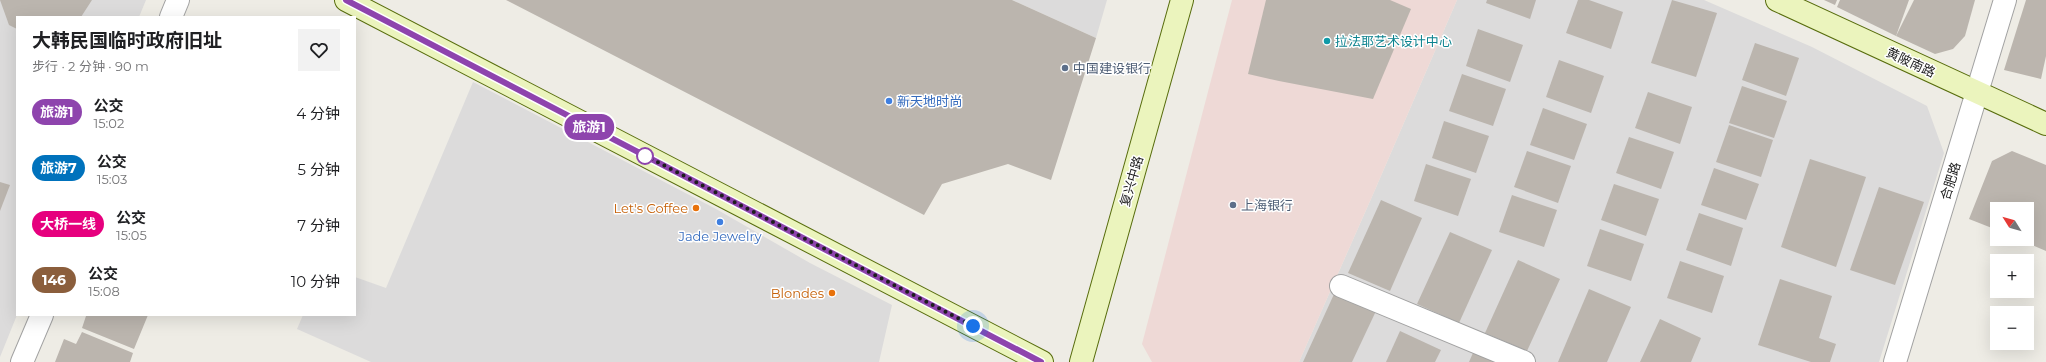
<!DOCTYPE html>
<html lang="zh">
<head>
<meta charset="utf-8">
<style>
  :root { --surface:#fff; --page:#f2f2f2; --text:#202124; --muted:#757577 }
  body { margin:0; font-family:Montserrat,"Noto Sans SC",sans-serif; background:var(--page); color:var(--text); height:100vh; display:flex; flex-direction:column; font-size:15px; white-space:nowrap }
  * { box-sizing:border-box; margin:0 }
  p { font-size:13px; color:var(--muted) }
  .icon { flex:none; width:22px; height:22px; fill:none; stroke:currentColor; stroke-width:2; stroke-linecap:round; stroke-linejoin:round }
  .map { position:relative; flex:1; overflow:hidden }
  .panel { position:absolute; left:16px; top:16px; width:340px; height:300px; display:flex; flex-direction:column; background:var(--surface); border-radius:0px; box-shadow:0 4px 16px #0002 }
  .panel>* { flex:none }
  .badge { padding:0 8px; border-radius:13px; font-size:14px; line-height:26px }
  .needle { width:26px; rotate:307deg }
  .tools { position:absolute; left:1990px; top:202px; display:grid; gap:8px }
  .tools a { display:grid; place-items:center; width:44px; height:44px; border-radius:0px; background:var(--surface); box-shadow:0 4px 16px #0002; font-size:20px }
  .you { position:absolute; width:20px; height:20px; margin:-10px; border:3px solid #fff; border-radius:50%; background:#1a73e8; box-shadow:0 0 0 6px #1a73e833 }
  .map>.badge { position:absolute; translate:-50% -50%; box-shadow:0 0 0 2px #fff }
  .round { display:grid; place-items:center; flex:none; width:42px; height:42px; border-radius:0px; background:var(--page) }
  .headline { display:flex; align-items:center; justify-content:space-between; height:68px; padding:0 16px }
  h1 { font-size:19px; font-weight:700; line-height:30px }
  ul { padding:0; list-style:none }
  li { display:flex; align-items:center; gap:12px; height:56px; padding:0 16px }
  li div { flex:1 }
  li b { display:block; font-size:15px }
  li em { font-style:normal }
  li .badge { min-width:44px; font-weight:700; text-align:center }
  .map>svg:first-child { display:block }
  .residential { fill:#dcdbdb }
  .commercial { fill:#eed9d6 }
  .building { fill:#bbb5ae }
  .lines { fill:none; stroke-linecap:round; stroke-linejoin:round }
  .street-casing { stroke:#a2a2a2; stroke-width:24 }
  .secondary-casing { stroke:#586d0d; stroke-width:24 }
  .street { stroke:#fff; stroke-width:22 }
  .secondary { stroke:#ebf4bd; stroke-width:22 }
  .line-casing { stroke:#fff; stroke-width:9 }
  .line { stroke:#8e44ad; stroke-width:6 }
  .walk { stroke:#1e1e1e; stroke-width:4; stroke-dasharray:0 7.2 }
  .culture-dot { fill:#0f9aa8; stroke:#fff; stroke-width:1.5 }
  .service-dot { fill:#5c6f8a; stroke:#fff; stroke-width:1.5 }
  .shop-dot { fill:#3f7fe0; stroke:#fff; stroke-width:1.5 }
  .stop-dot { fill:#fff; stroke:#8e44ad; stroke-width:2 }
  .food-dot { fill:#e8710a; stroke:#fff; stroke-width:1.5 }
  .labels { text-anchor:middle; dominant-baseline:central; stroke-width:3; stroke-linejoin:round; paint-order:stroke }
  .culture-label { font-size:13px; fill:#0d838f; stroke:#fff; text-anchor:start }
  .street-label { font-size:13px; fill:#1e1e1e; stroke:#fff }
  .service-label { font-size:13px; fill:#4e5e75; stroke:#fff; text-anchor:start }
  .shop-label { font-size:13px; fill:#366cbe; stroke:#fff; text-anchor:start }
  .food-label { font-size:13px; fill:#c56008; stroke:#fff; text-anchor:end }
</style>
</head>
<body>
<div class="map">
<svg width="2046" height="362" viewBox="0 0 2046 362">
  <rect width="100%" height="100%" fill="#eeece5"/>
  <g class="residential">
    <path d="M0 0H146L139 17H17V315L0 357Z"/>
    <path d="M1012 0H1107L1096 38Z"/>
    <path d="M1457 0H1704L1812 47 1927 106 1944 153 1879 362H1299L1374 192Z"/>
    <path d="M473 82 716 209 810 263 892 305 879 362H371L297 329 303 315H355V277L386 288Z"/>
  </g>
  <path class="commercial" d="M1232 0H1457L1374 192 1299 362H1152L1142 344Z"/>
  <g class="building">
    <path d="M0 0H92L81 17H17V29L9 25Z"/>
    <path d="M506 0H1012L1096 38 1051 180 1008 164 942 184 924 215Z"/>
    <path d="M1266 0H1390L1411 9 1373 99 1279 81 1248 74Z"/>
    <path d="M1487 0H1536L1530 19 1486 3Z"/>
    <path d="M1578 0H1589L1623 12 1611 49 1566 33Z"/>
    <path d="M1672 0 1717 13 1696 77 1651 63Z"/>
    <path d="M1824 0H1837L1835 5Z"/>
    <path d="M1840 0H1909L1896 36 1837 7Z"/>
    <path d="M1914 0H1975L1965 36 1953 49 1935 54 1896 36Z"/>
    <path d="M2026 0H2046V56L2041 79 2004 70Z"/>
    <path d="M1478 29 1523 45 1510 82 1466 66Z"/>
    <path d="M1755 43 1799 58 1786 96 1742 80Z"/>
    <path d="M1559 60 1604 76 1591 113 1546 97Z"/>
    <path d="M1462 74 1506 89 1493 126 1449 111Z"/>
    <path d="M1742 86 1787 101 1774 138 1729 123Z"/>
    <path d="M1648 92 1692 107 1680 144 1635 128Z"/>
    <path d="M1543 108 1587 124 1574 160 1530 145Z"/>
    <path d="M1444 121 1489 136 1476 173 1432 158Z"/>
    <path d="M1729 125 1773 140 1761 177 1716 162Z"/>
    <path d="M1629 137 1674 152 1661 189 1616 173Z"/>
    <path d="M1527 151 1571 166 1558 203 1514 187Z"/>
    <path d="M2012 151 2046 165V251L2018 239H2027V209H1997V230L1969 219 1992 161Z"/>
    <path d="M1810 159 1866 177 1836 267 1781 247Z"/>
    <path d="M1426 164 1471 179 1458 216 1414 201Z"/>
    <path d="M1714 168 1759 184 1746 220 1701 205Z"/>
    <path d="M0 182 10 185 0 211Z"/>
    <path d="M1614 184 1659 199 1646 236 1601 220Z"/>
    <path d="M1879 187 1924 202 1895 285 1850 270Z"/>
    <path d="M1512 195 1557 210 1544 247 1499 232Z"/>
    <path d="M1381 200 1422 218 1390 291 1348 273Z"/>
    <path d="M1699 213 1743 228 1731 266 1686 250Z"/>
    <path d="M1600 229 1644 244 1631 281 1587 266Z"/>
    <path d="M1450 232 1492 250 1459 323 1417 304Z"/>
    <path d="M1518 260 1560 279 1527 351 1485 333Z"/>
    <path d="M1680 261 1724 276 1712 313 1667 298Z"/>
    <path d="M1780 279 1832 296 1819 338 1836 344 1830 362H1811L1758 345Z"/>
    <path d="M1589 289 1631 307 1607 362H1558Z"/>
    <path d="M1335 292 1376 311 1352 362H1303Z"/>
    <path d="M84 315H148L134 349 82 328 86 316Z"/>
    <path d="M1660 319 1701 338 1691 362H1640Z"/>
    <path d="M1400 331 1441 350 1435 362H1386Z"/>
    <path d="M82 332 133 353 130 362H55L64 339 76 344Z"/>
    <path d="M1476 346 1509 362H1469Z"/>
  </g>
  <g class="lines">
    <defs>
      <g id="street">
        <path d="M171 17 178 0"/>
        <path d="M1341 286 1524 362"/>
        <path d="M22 362 42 315"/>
        <path d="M1895 362 2005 0"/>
      </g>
      <g id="secondary">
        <path d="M346 0 1042 362"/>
        <path d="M1777 0 2046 124"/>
        <path d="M1081 362 1182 0"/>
      </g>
    </defs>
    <use href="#street" class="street-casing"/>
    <use href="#secondary" class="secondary-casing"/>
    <use href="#street" class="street"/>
    <use href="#secondary" class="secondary"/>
  </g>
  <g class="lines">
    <defs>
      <path id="line" d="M346 0 1041 362"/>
    </defs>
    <use href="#line" class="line-casing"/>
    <use href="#line" class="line"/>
    <path class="walk" d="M645 156 642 154 973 326"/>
  </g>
  <circle class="culture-dot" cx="1327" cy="41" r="4"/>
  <g class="service-dot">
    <circle cx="1065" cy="68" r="4"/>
    <circle cx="1233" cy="205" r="4"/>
  </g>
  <g class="shop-dot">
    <circle cx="889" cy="101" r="4"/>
    <circle cx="720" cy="222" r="4"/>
  </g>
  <circle class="stop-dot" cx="645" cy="156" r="8"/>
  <g class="food-dot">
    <circle cx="696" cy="208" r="4"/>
    <circle cx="832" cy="293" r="4"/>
  </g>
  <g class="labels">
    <g class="culture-label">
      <text x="1335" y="41">拉法耶艺术设计中心</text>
    </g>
    <g class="street-label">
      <text transform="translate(1911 62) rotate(25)">黄陂南路</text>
      <text transform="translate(1131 181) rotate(-74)">复兴中路</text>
      <text transform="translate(1950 181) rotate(-73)">合肥路</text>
    </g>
    <g class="service-label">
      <text x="1073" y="68">中国建设银行</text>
      <text x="1241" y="205">上海银行</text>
    </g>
    <g class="shop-label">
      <text x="897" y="101">新天地时尚</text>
      <text x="720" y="236" text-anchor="middle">Jade Jewelry</text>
    </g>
    <g class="food-label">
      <text x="688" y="208">Let's Coffee</text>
      <text x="824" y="293">Blondes</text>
    </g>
  </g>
</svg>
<div class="tools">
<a><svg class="needle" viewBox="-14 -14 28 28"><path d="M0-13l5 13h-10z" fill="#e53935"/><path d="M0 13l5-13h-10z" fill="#757577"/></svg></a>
<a>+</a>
<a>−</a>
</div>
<div class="you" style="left:973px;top:326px"></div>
<b class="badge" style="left:589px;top:127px;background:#8e44ad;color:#fff">旅游1</b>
<section class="panel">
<div class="headline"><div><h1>大韩民国临时政府旧址</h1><p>步行 · 2 分钟 · 90 m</p></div><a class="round"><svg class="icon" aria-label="heart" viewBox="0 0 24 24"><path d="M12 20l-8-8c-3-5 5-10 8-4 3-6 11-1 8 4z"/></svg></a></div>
<ul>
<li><span class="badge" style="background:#8e44ad;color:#fff">旅游1</span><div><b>公交</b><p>15:02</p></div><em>4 分钟</em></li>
<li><span class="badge" style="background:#0072bc;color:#fff">旅游7</span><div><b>公交</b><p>15:03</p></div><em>5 分钟</em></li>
<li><span class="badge" style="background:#e6007e;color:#fff">大桥一线</span><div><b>公交</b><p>15:05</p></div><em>7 分钟</em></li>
<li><span class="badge" style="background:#8b5e3c;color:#fff">146</span><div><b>公交</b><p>15:08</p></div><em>10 分钟</em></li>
</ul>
</section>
</div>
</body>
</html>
